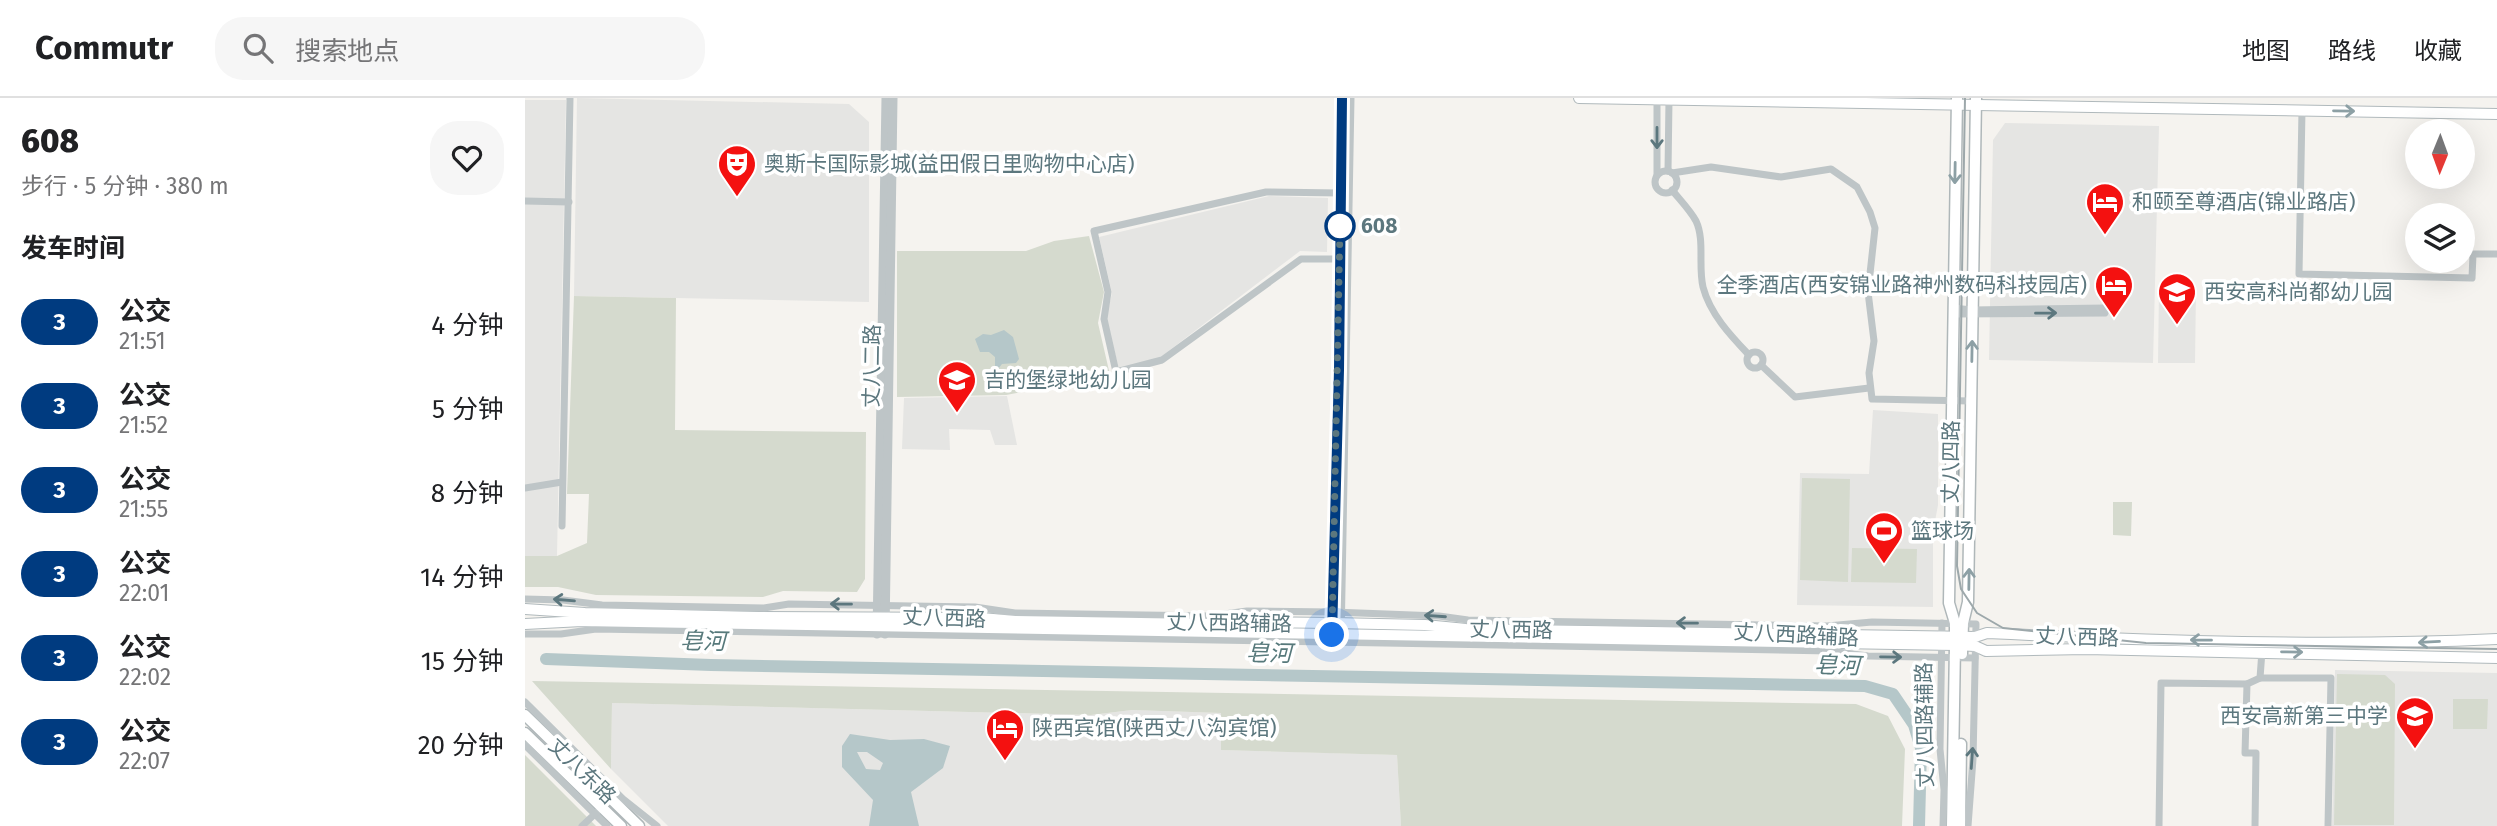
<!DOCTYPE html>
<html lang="zh">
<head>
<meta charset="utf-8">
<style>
  :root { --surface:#fff; --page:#f6f6f6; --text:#202124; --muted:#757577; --line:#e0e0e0 }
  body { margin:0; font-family:"Fira Sans","Noto Sans SC",sans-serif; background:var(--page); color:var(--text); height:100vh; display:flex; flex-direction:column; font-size:26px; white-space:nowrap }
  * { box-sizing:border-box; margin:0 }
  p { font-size:23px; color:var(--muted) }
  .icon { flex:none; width:38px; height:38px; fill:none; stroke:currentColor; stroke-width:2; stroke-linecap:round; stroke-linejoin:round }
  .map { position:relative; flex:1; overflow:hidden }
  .drawer { display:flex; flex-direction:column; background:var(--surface); width:525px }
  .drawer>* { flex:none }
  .badge { padding:0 14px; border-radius:23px; font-size:24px; line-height:46px }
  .needle { width:46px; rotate:181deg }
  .buttons { position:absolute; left:1880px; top:21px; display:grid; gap:14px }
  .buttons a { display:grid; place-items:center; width:70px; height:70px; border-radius:50%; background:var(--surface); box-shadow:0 7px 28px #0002; font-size:35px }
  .you { position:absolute; width:35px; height:35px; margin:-18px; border:5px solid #fff; border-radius:50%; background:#1a73e8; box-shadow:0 0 0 10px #1a73e833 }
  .map>.badge { position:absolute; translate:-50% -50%; box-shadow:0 0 0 4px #fff }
  h2 { padding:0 21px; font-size:26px; line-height:63px }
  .round { display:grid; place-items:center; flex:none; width:74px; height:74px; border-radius:28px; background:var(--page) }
  .summary { display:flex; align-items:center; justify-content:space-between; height:119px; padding:0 21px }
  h1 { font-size:33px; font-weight:800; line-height:52px }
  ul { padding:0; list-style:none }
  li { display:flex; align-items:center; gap:21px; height:84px; padding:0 21px }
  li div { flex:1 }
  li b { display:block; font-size:26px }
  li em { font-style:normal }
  li .badge { min-width:77px; font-weight:700; text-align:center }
  header { display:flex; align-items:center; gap:42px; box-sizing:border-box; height:98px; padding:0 35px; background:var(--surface); border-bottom:2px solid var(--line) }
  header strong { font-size:33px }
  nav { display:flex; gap:38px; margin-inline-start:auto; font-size:24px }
  .search { width:490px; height:63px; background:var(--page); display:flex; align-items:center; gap:18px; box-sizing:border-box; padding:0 24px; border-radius:28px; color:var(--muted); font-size:26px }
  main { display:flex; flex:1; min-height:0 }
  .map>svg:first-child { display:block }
  .built { fill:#e5e5e3 }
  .green { fill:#d5dace }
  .water { fill:#b5c7c9; fill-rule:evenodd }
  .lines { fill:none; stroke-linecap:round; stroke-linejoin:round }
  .river { stroke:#b5c7c9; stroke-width:12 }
  .secondary-casing { stroke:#b0b9bc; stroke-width:12 }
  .primary-casing { stroke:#afb7b9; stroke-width:13 }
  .minor { stroke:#bec5c7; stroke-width:7 }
  .tertiary { stroke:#bec5c7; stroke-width:9 }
  .secondary { stroke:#fff; stroke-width:10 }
  .primary { stroke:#fff; stroke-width:10 }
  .tram { stroke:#9da8ab; stroke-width:2 }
  .oneway { stroke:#8da0a5 }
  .oneway2 { stroke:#5c777e }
  .line-casing { stroke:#fff; stroke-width:16 }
  .line { stroke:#003b80; stroke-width:10 }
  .walk { stroke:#5c777e; stroke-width:7; stroke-dasharray:0 12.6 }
  .stop-dot { fill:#fff; stroke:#003b80; stroke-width:3.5 }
  .labels { text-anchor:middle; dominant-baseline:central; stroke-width:7; stroke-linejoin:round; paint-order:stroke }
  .poi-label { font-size:21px; fill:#5c777e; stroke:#fff; text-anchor:start }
  .stop-label { font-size:21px; font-weight:bold; fill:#5c777e; stroke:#fff; text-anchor:start }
  .street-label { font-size:21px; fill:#5c777e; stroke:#fff }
  .water-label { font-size:23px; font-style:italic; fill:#57797b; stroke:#fff }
</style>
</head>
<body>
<header>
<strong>Commutr</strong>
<div class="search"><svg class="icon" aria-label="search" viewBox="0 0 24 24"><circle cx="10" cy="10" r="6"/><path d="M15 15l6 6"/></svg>搜索地点</div>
<nav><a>地图</a><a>路线</a><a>收藏</a></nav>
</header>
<main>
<section class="drawer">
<div class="summary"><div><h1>608</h1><p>步行 · 5 分钟 · 380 m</p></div><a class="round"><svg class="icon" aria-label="heart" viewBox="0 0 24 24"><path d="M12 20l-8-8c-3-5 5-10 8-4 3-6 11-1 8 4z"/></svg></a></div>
<h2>发车时间</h2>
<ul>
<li><span class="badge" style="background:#003b80;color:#fff">3</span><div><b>公交</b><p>21:51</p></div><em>4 分钟</em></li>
<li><span class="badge" style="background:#003b80;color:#fff">3</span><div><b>公交</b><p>21:52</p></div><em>5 分钟</em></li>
<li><span class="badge" style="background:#003b80;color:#fff">3</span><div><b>公交</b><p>21:55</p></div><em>8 分钟</em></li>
<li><span class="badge" style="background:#003b80;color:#fff">3</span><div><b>公交</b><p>22:01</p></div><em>14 分钟</em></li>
<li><span class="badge" style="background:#003b80;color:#fff">3</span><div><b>公交</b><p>22:02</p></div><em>15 分钟</em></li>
<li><span class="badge" style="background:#003b80;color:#fff">3</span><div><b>公交</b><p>22:07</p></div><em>20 分钟</em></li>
</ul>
</section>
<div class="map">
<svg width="1972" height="728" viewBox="0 0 1972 728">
  <rect width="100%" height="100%" fill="#f5f3ef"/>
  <g class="built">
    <path d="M52 0 324 6 344 24V204L49 198Z"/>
    <path d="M0 2H41L32 458H0Z"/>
    <path d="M1480 25 1634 28 1628 265 1464 262 1468 42Z"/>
    <path d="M744 98 803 100 802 154 775 153 633 261 594 271 581 221 587 195 574 139Z"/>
    <path d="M1634 191 1671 192 1670 265H1633Z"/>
    <path d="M482 298 492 347H470L465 332 424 331 425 352 377 351 379 300Z"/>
    <path d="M1348 312 1413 316V407L1408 434V509L1272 507 1275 375 1344 376Z"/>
    <path d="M1810 572 1972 575V728H1807Z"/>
    <path d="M87 605 566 617 607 612 696 615 697 652 872 657 876 728H143L86 671Z"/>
  </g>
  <g class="green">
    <path d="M564 138 579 194 573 225 585 277 481 297 372 299V153H501L529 143Z"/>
    <path d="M49 198 151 200 150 332 341 334 340 481 332 494 258 493 238 499 71 497 33 489H0V458H32L62 445 64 396H42Z"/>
    <path d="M1277 380 1325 381 1323 484 1275 482Z"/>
    <path d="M1588 404H1607L1606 438 1588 437Z"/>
    <path d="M1327 450 1392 451 1391 485 1326 484Z"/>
    <path d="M1812 576 1860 577 1870 586 1869 727H1809Z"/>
    <path d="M7 583 1331 606 1363 618 1380 651 1377 728H876L872 657 696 652V615L607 612 566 617 87 605 86 671Z"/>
    <path d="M1928 601H1963L1962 631H1928Z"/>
    <path d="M0 657 71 728H0Z"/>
  </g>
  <g class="water">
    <path d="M479 232 488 239 494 261 491 265 477 266 470 275 467 273 470 269V259L464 254H455L450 241 458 236 466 237Z"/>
    <path d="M325 636 365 642 399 641 425 648 418 670 386 694 394 728H344L348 702 317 669V648ZM332 654H342L358 665 355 672 341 671Z"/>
  </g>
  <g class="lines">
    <path class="river" d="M21 561 186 567 1340 588 1368 596 1389 627 1396 650 1394 728"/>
    <defs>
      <g id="secondary">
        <path d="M1054 0 1972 16"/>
        <path d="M0 511 60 515 234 519 457 520 490 523 677 526 728 524 808 525 900 527 941 531 1450 539 1462 535C1632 543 1803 549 1972 541"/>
        <path d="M0 526 57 523 1430 547 1450 548 1461 553 1561 551 1972 560"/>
      </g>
      <g id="primary">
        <path d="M1437 556 1438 525 1443 504 1451 0"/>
        <path d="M0 617 114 728"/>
        <path d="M0 635 96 728"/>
        <path d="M1427 728 1430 547V525L1424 505 1432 0"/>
        <path d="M1435 728 1436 646"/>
      </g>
    </defs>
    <use href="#secondary" class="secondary-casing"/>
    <use href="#primary" class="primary-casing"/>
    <g class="minor">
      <path d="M1777 12 1774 176 1947 180 1948 156H1972"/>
      <path d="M1143 73 1144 2"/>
      <circle cx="1141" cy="84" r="11"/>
      <path d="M1147 75 1186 69 1256 79 1306 71 1332 89 1345 114 1350 130 1343 194 1349 243 1344 275 1347 301 1446 303"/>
      <path d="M1132 77V2"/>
      <path d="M1147 92C1155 102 1165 112 1171 123 1180 142 1173 168 1178 189 1185 216 1206 238 1224 257"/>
      <path d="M0 103 44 104"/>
      <path d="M814 161H776L637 262 591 274 579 221 583 194 569 133 741 94 815 95"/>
      <path d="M1428 216 1580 215 1581 210 1447 212 1428 210"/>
      <circle cx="1230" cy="262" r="8"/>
      <path d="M1236 267 1270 299 1344 290"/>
      <path d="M0 390 37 384"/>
      <path d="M37 428 45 0"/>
      <path d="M0 501 38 502 77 507 239 510 264 506 450 509 490 515 684 518 722 513 808 514 914 518 943 522 1302 528 1347 524 1451 526 1448 661 1443 728"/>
      <path d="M1417 525 1415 651 1419 692 1418 728"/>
      <path d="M0 536H36L71 531 1305 553 1343 558 1450 560"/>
      <path d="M1735 580H1806L1803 728"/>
      <path d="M0 604 98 701 132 728"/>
      <path d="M0 647 82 728"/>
      <path d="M57 728 72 714"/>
      <path d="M1634 728 1636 585 1722 586"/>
      <path d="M1730 728 1731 655H1720L1722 586 1735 580 1737 553"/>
    </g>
    <g class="tertiary">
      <path d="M807 530 817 0"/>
      <path d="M352 536 361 0"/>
      <path d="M360 536 368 0"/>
      <path d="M815 544 825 0"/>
    </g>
    <use href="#secondary" class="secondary"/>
    <use href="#primary" class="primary"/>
    <path class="tram" d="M1440 0 1432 468 1436 491 1452 515 1478 530 1621 545 1972 551"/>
  </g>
  <defs><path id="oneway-shaft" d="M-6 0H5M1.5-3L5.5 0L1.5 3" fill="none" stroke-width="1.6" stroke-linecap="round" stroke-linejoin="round" transform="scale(1.75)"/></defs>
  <g class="oneway">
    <use href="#oneway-shaft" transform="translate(1819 13) rotate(1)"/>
    <use href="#oneway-shaft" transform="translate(1430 75) rotate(91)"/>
    <use href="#oneway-shaft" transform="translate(1447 253) rotate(-89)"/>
    <use href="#oneway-shaft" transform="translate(1444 481) rotate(-89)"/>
    <use href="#oneway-shaft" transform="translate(1676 542) rotate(-179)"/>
    <use href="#oneway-shaft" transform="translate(1904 544) rotate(177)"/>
    <use href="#oneway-shaft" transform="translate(1767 554) rotate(1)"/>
  </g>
  <g class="oneway2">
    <use href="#oneway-shaft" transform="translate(1132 40) rotate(90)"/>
    <use href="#oneway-shaft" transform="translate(1521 215) rotate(-1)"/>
    <use href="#oneway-shaft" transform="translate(39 502) rotate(-175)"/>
    <use href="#oneway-shaft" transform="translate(316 506) rotate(-179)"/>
    <use href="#oneway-shaft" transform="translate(910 518) rotate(-176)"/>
    <use href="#oneway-shaft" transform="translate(1162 525) rotate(-179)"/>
    <use href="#oneway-shaft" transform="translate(1366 559) rotate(1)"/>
    <use href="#oneway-shaft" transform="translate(1447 660) rotate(-86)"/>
  </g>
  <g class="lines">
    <defs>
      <path id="line" d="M807 537 814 272 817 0"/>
    </defs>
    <use href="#line" class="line-casing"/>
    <use href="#line" class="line"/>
    <path class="walk" d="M807 537 815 128"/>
  </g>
  <defs>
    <symbol id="theatre-pin" viewBox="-11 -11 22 30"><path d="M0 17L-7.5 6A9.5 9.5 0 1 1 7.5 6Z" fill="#f41110" stroke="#fff"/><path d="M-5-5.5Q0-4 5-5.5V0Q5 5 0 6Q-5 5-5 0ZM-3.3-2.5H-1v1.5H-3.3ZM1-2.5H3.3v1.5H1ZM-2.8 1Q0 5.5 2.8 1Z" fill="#fff"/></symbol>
    <symbol id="hotel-pin" viewBox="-11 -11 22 30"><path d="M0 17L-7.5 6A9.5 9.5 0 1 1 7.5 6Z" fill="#f41110" stroke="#fff"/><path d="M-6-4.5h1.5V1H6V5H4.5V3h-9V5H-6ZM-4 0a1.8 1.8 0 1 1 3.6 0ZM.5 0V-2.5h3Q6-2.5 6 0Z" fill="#fff"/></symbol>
    <symbol id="school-pin" viewBox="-11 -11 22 30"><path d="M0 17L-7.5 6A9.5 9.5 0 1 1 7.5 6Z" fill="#f41110" stroke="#fff"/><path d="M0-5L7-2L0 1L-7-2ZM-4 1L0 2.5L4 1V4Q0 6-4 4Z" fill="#fff"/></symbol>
    <symbol id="stadium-pin" viewBox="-11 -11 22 30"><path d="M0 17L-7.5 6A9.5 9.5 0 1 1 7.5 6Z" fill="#f41110" stroke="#fff"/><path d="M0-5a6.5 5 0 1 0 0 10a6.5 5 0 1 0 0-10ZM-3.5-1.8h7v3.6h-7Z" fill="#fff"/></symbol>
  </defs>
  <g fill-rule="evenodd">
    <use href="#theatre-pin" x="190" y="44" width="44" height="60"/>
    <use href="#hotel-pin" x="1558" y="82" width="44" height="60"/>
    <use href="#hotel-pin" x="1567" y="165" width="44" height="60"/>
    <use href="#school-pin" x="1630" y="172" width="44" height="60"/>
    <use href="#school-pin" x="410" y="260" width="44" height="60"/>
    <use href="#stadium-pin" x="1337" y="411" width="44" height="60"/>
    <use href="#school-pin" x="1868" y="596" width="44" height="60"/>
    <use href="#hotel-pin" x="458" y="608" width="44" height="60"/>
  </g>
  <circle class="stop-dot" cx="815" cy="128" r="14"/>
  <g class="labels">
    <g class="poi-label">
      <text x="239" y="66">奥斯卡国际影城(益田假日里购物中心店)</text>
      <text x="1607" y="104">和颐至尊酒店(锦业路店)</text>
      <text x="1562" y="187" text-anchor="end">全季酒店(西安锦业路神州数码科技园店)</text>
      <text x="1679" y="194">西安高科尚都幼儿园</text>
      <text x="459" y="282">吉的堡绿地幼儿园</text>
      <text x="1386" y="433">篮球场</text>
      <text x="1863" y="618" text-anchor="end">西安高新第三中学</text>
      <text x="507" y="630">陕西宾馆(陕西丈八沟宾馆)</text>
    </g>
    <g class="stop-label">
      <text x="836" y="128">608</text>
    </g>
    <g class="street-label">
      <text transform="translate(347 268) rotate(-89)">丈八二路</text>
      <text transform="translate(1426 364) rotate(-89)">丈八四路</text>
      <text transform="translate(419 520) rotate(2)">丈八西路</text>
      <text transform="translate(704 525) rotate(1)">丈八西路辅路</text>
      <text transform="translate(986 532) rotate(1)">丈八西路</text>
      <text transform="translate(1271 537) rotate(3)">丈八西路辅路</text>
      <text transform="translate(1552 539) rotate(2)">丈八西路</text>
      <text transform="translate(1400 627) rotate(-91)">丈八四路辅路</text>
      <text transform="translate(57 673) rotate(44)">丈八东路</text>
    </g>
    <g class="water-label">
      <text transform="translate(178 543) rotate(1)">皂河</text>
      <text transform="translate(744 555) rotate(1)">皂河</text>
      <text transform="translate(1312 567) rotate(2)">皂河</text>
    </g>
  </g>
</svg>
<div class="buttons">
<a><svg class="needle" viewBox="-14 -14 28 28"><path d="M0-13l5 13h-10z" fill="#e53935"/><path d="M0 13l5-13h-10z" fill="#757577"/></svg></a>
<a><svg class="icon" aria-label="layers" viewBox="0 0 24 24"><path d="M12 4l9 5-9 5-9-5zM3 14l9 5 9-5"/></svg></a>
</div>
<div class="you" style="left:807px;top:537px"></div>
</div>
</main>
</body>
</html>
